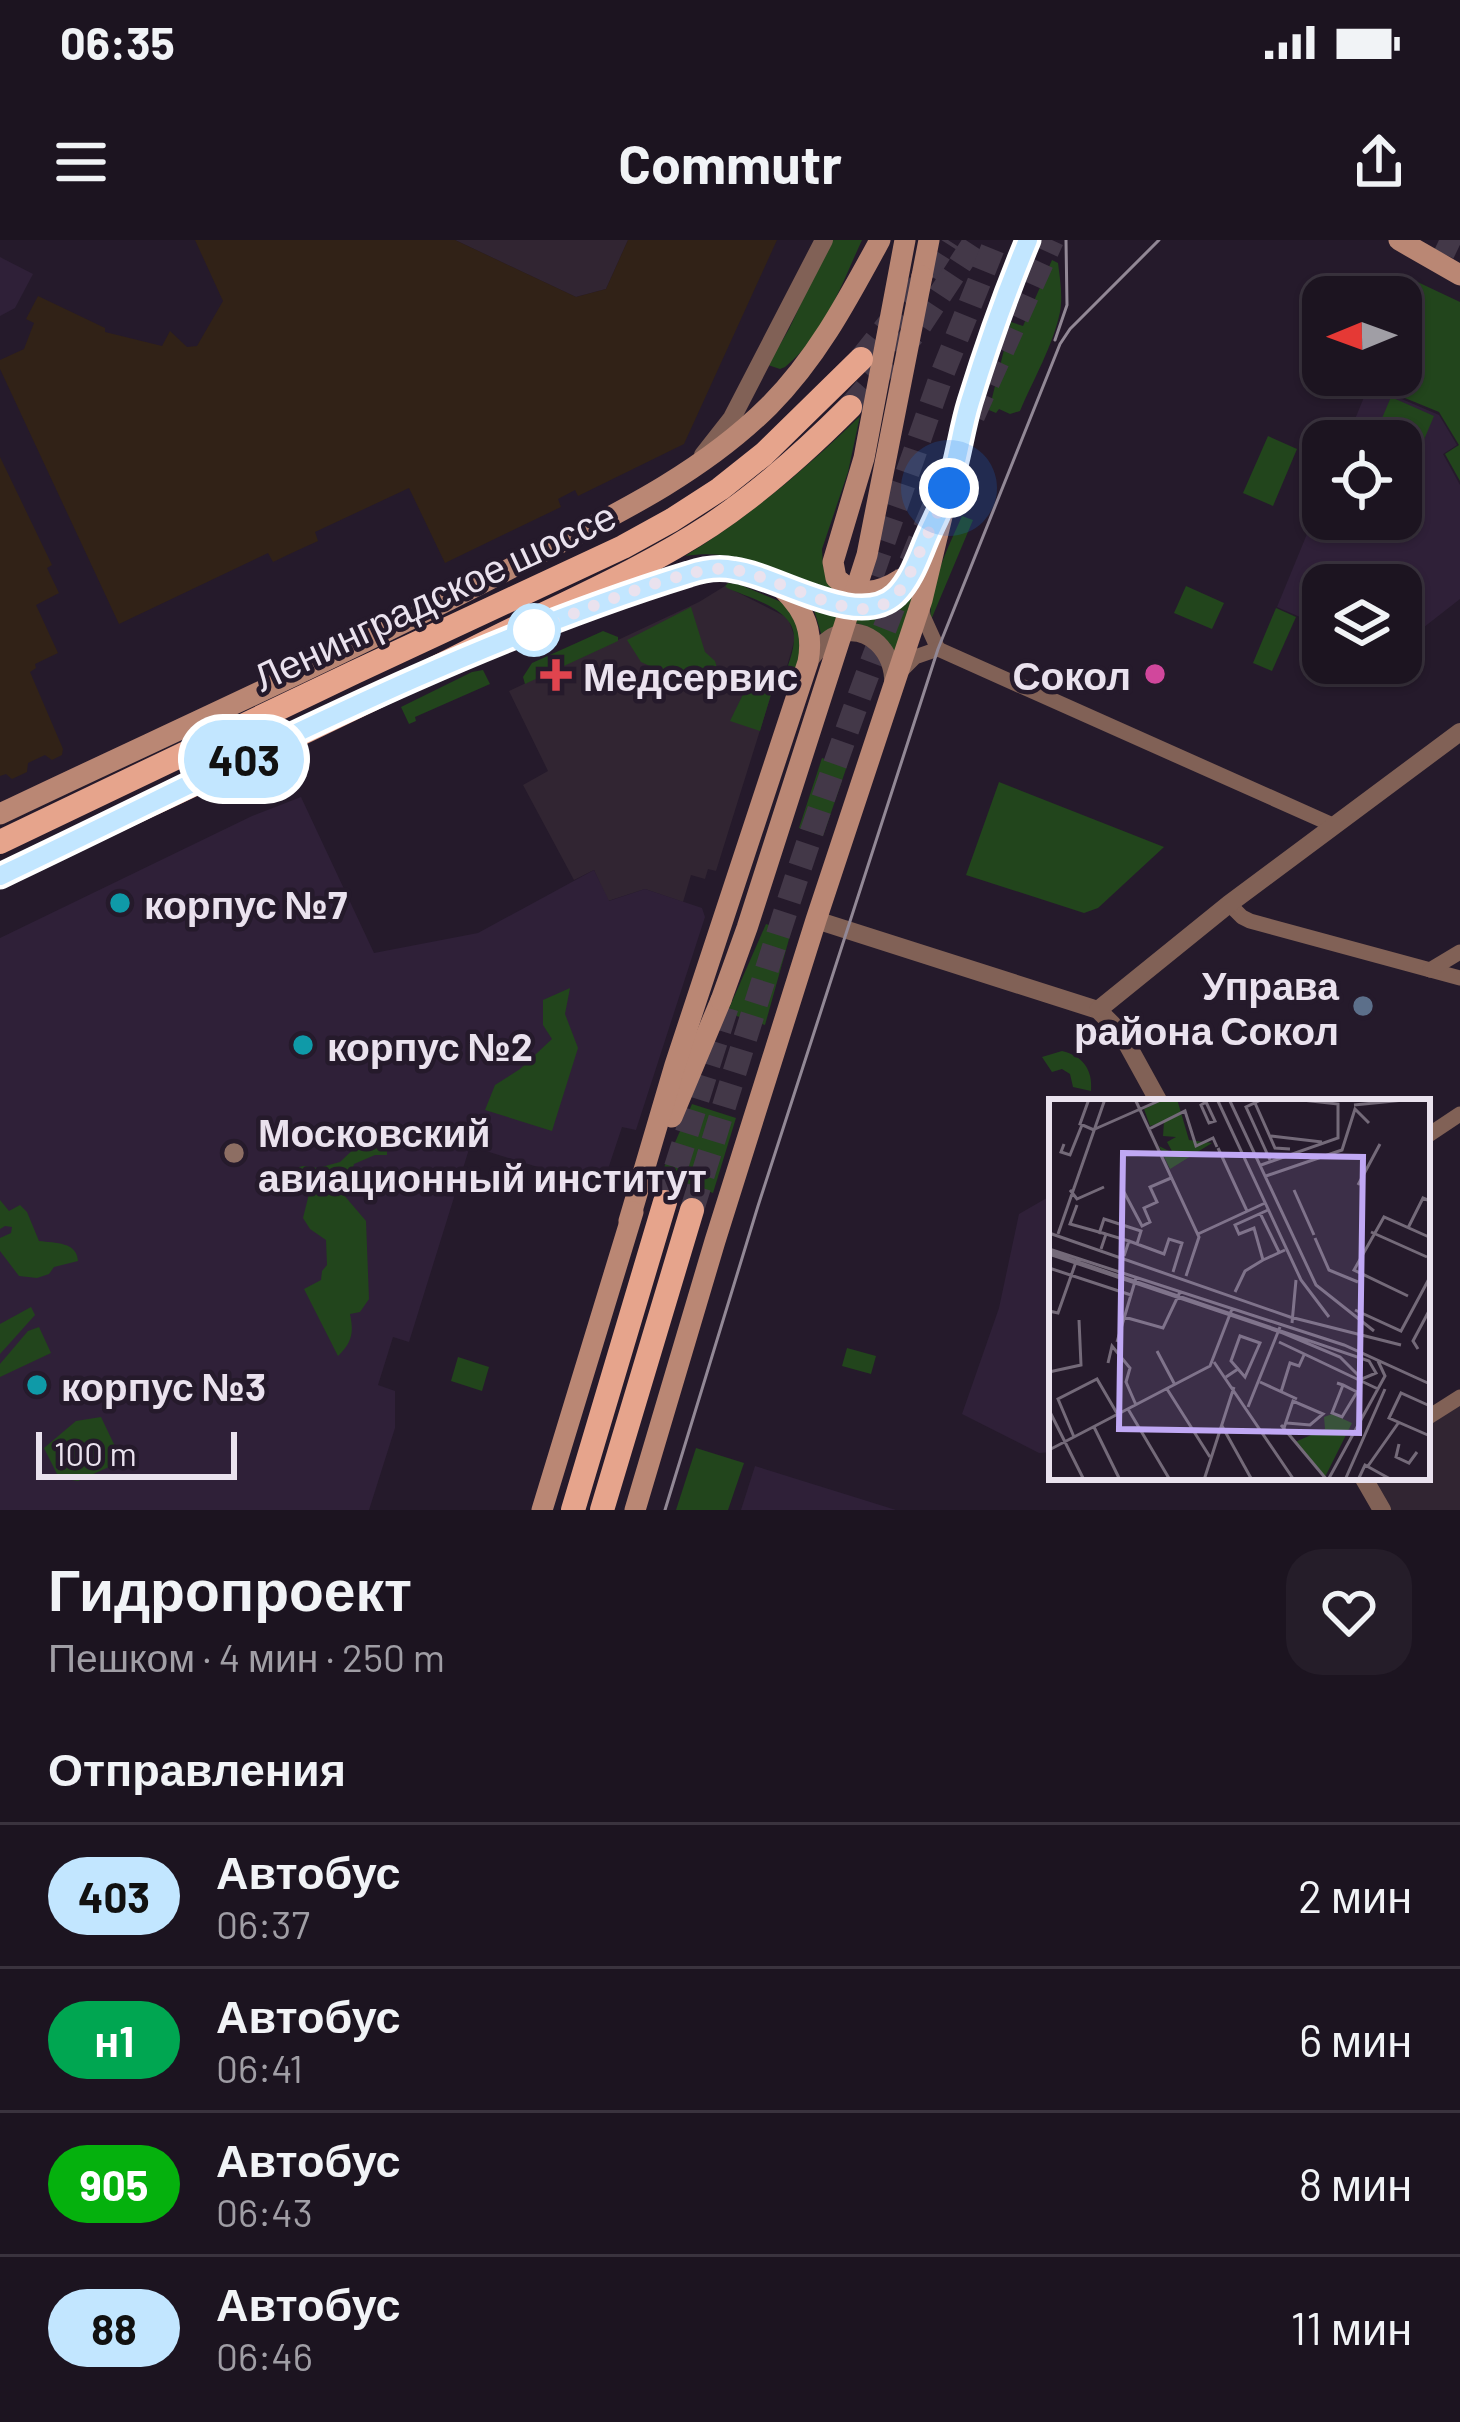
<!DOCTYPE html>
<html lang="ru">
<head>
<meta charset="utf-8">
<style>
  :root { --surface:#1c1420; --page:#251d29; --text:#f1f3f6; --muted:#a09ea5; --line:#3a333e }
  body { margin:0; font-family:Barlow,sans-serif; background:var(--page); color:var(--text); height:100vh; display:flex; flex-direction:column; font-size:45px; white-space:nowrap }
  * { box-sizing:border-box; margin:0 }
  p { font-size:39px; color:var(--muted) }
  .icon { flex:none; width:66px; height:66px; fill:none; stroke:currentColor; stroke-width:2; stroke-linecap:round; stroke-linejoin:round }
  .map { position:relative; height:1270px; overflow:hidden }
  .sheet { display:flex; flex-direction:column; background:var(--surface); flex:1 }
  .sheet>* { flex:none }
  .badge { padding:0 24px; border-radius:39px; font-size:42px; line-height:78px }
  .needle { width:78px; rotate:269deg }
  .tools { position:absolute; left:1302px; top:36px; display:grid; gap:24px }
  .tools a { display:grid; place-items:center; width:120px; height:120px; border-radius:24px; background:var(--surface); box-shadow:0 3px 9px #0004,0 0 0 3px var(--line); font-size:60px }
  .scale { position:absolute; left:36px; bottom:30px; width:201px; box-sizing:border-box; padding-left:12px; border:6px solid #eae2ee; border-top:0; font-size:33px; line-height:42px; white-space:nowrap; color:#eae2ee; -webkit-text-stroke:9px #251a2b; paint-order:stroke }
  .you { position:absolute; width:60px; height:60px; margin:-30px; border:9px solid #fff; border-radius:50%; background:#1a73e8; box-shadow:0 0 0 18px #1a73e833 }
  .map>.badge { position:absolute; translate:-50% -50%; box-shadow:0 0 0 6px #fff }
  h2 { padding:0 48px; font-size:45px; line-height:108px }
  .round { display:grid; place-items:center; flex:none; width:126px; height:126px; border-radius:36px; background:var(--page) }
  .overview { display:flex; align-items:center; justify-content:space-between; height:204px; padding:0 48px }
  h1 { font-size:57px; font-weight:700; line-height:90px }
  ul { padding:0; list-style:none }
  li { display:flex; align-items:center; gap:36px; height:144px; padding:0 48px; border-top:3px solid var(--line) }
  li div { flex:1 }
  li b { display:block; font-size:45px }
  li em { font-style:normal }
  li .badge { min-width:132px; font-weight:700; text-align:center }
  .status { display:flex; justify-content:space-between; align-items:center; height:84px; padding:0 60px; background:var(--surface); direction:ltr }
  .status svg { height:33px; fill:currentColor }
  header { display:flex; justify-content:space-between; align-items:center; height:156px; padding:0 48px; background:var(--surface); font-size:54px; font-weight:700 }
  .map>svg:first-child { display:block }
  .commercial { fill:#312532 }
  .industrial { fill:#312217 }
  .built { fill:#2f2038 }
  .green { fill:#22451c }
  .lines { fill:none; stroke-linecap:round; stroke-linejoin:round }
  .secondary-tunnel { stroke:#433848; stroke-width:21; stroke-dasharray:21 10; stroke-linecap:butt }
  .primary-tunnel { stroke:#433848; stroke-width:24; stroke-dasharray:24 12; stroke-linecap:butt }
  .minor { stroke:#816156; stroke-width:15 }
  .tertiary { stroke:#816156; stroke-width:18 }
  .secondary { stroke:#ba8774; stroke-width:21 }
  .primary { stroke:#e6a48c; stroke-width:24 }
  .tram { stroke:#928896; stroke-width:3 }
  .secondary-bridge { stroke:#ba8774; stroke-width:21 }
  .line-casing { stroke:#fff; stroke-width:27 }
  .line { stroke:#c2e6ff; stroke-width:18 }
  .walk { stroke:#eae2ee; stroke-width:12; stroke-dasharray:0 21.6 }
  .stop-dot { fill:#fff; stroke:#c2e6ff; stroke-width:6 }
  .hotel-dot { fill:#d1479c; stroke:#251a2b; stroke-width:4.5 }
  .health-dot { fill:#e0444e; stroke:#251a2b; stroke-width:4.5 }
  .culture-dot { fill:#0f9aa8; stroke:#251a2b; stroke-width:4.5 }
  .service-dot { fill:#5c6f8a; stroke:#251a2b; stroke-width:4.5 }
  .education-dot { fill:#8d6e63; stroke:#251a2b; stroke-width:4.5 }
  .labels { text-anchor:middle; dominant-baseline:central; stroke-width:9; stroke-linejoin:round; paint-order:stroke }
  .street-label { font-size:39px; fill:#eae2ee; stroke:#251a2b }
  .poi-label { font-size:39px; font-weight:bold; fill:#eae2ee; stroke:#251a2b; text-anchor:start }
  .inset-road { fill:none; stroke:#746a79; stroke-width:3 }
  .view { fill:#c0a8f4; fill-opacity:0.15; stroke:#c0a8f4; stroke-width:6 }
  .inset-edge { fill:none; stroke:#eae2ee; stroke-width:6 }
</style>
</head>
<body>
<div class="status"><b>06:35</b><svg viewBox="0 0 49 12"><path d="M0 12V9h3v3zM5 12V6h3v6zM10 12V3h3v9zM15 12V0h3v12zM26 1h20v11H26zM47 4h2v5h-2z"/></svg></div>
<header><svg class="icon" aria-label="menu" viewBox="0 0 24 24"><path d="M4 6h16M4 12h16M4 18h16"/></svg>Commutr<svg class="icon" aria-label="share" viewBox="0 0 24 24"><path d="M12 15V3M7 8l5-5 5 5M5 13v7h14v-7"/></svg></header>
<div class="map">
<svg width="1460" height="1270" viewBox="0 0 1460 1270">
  <rect width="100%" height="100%" fill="#251a2b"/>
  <g class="commercial">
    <path d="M455 0H628L606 49 576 57Z"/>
    <path d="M725 346 788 378 795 398 784 437 777 436 716 631 708 629 705 639 691 635 683 662 645 649 608 661 594 630 574 640 523 545 548 531 509 451 699 362Z"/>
    <path d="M1460 1166V1270H1389L1371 1237H1427V1186Z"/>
  </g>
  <g class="industrial">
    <path d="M195 0H455L576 57 606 49 628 0H777L684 204 578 256 575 250 558 259 561 267 445 323 409 248 315 292 318 301 296 311 273 322 268 313 119 384 0 129V120L24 109 34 83 26 79 38 56 105 88V92L162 106 170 91 187 107 197 106 223 61Z"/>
    <path d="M0 217 52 325 47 328 59 353 36 365 58 413 35 424 36 428 30 432 63 509 62 515 52 520 45 515 28 523 27 532 12 539 6 534 0 536Z"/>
  </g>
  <g class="built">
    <path d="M0 17 33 34 15 68 0 76Z"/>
    <path d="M1369 145 1439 175 1457 205 1443 214 1460 245V359L1401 405V345H1323V387L1277 367 1323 255V279H1401V201H1346Z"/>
    <path d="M301 557 374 713 478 693 594 630 609 661 645 649 702 668 705 677 636 890 622 887 602 947 470 906 409 1102 393 1097 378 1145 395 1151V1188L369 1270H0V698L252 576Z"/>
    <path d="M1052 955V1212L1039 1213 962 1174 999 1068 1019 974Z"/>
    <path d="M755 1226 896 1270H741Z"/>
  </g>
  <g class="green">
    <path d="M831 0H862C842 43 824 96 785 127L780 129 768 125 789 89Z"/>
    <path d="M1052 20 1058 23C1060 39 1063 56 1060 72 1053 106 1033 140 1020 171L1010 174 999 169 996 173 989 170 1011 82 1023 86Z"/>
    <path d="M1407 37 1460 62V241L1445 214 1459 205 1439 172 1361 140 1363 135H1401V57H1398Z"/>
    <path d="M1391 157 1434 176 1423 202 1380 183Z"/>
    <path d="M860 176 848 232 822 309 823 327 840 355C789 335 741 307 685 316 749 277 806 229 860 176Z"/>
    <path d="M1268 196 1297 209 1273 266 1243 253Z"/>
    <path d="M962 276 973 280 931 380C928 346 949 306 962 276Z"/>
    <path d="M728 343 738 344 786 364 804 400 793 439 784 437C788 425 794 411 794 398 795 369 749 358 727 348L725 346Z"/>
    <path d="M1186 346 1224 363 1212 389 1174 373Z"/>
    <path d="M919 350 896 413C888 402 867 382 852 383 843 384 830 393 822 397L812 363C859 377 879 387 919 350Z"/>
    <path d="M691 367 705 412 715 421 717 428 705 451 641 422 627 400Z"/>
    <path d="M1276 368 1296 377 1272 431 1253 423Z"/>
    <path d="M603 391 618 397V401L525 444 523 437 532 423Z"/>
    <path d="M483 430 490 444 415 477 416 481 409 484 401 467 472 432Z"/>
    <path d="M750 440 772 451 760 491 730 481Z"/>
    <path d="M822 518 847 526 823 596 799 588Z"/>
    <path d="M999 542 1164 607 1098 668 1084 673 966 635Z"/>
    <path d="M766 684 791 692 765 785 727 773Z"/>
    <path d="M570 748 565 774 578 808 552 891 485 870 495 845 520 829 552 799 543 785V760Z"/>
    <path d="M1062 811C1083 816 1093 830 1091 851L1073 847 1070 834 1062 829 1052 832 1042 817Z"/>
    <path d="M692 864 736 878 713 953 661 934Z"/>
    <path d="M377 899 387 906V915H375L354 924 351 934 335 932 331 940 366 981 369 1059 360 1072 350 1074C354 1093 352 1102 338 1116L304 1049 321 1040 322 1031 327 1025 326 1000 310 989 303 978 309 954 297 950 276 952 288 930 303 926 318 928 340 922 358 905Z"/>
    <path d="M0 960 9 971 20 965 27 972 39 1001C56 1003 77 1002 78 1021L54 1027 49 1034 37 1038 19 1036 0 1011V998L11 993 12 987 5 986 0 989Z"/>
    <path d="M31 1067 35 1075 0 1114V1084Z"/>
    <path d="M39 1087 51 1113 0 1137V1124L28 1091Z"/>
    <path d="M847 1108 876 1116 871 1134 842 1126Z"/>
    <path d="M458 1117 489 1127 482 1151 451 1141Z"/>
    <path d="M101 1177 122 1221 78 1241 59 1238 44 1208 76 1181Z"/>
    <path d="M696 1208 744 1223 728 1270H676Z"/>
  </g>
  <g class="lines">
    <path class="secondary-tunnel" d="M1439 0 1460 10"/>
    <g class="primary-tunnel">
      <path d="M861 119 916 50 948 0"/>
      <path d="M850 167 916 91 976 0"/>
      <path d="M973 176 1052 0"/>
      <path d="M860 369 941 137 996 0"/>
      <path d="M665 962 727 766"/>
      <path d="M692 970C768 724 842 478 945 241"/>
    </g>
    <g class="minor">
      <path d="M922 368 923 376 938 409"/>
      <path d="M902 430 915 417 938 409 1335 586"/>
      <path d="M1229 664 1242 677 1250 681 1460 738"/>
      <path d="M1430 730 1460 712"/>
      <path d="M1427 896 1460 874"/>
      <path d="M1427 1178 1460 1157"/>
    </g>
    <g class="tertiary">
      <path d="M703 215 732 178 824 0"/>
      <path d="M808 422C816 412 824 400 836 395 869 383 895 413 893 444"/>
      <path d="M816 680 1098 770 1121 793 1159 862"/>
      <path d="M1098 770 1229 664 1460 492"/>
      <path d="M1363 1237 1382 1270"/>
    </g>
    <g class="secondary">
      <path d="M1399 0 1460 35"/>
      <path d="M922 36 929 0"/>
      <path d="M901 339C879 353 857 358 836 338L833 322 864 218 905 0"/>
      <path d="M538 388C576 374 613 360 651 347 671 340 692 331 713 329 771 324 861 402 902 348 913 333 920 315 926 298"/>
      <path d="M0 574C172 492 347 414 517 325 604 280 698 237 769 166 817 118 848 59 880 0"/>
      <path d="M672 877 721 760"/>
      <path d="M629 981 675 825 808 422C815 385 800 363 772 339"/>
      <path d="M542 1270 633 972"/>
      <path d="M635 1270 715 1001 816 680 922 360 969 164 1002 61 1028 0"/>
    </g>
    <g class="primary">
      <path d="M0 602 353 433 623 307 672 280 720 249 764 214 861 119"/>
      <path d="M0 636C159 560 320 487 477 407 555 367 638 333 711 285 762 251 807 210 850 167"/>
      <path d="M573 1270 665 962"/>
      <path d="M602 1270 692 970"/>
    </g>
    <g class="tram">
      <path d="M1055 100 1067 65 1066 0"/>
      <path d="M665 1270 758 966 938 409 1060 104 1070 89 1159 0"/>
    </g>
    <path class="secondary-bridge" d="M721 760 747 688 867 315 922 36"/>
  </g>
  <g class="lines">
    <defs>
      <path id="line" d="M0 636C226 529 449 408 689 334 704 329 719 327 734 330 779 336 858 391 896 355 911 340 918 319 926 300 933 283 942 267 948 250 958 222 961 191 970 162 987 107 1006 53 1028 0"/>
    </defs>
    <use href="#line" class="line-casing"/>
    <use href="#line" class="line"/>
    <path class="walk" d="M534 390C575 373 690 324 730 329 770 334 839 376 874 368 887 365 895 355 904 346L949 248"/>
  </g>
  <circle class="stop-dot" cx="534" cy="390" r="24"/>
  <circle class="hotel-dot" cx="1155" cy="434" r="12"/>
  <path class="health-dot" d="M550 417h12v12h12v12h-12v12h-12v-12h-12v-12h12z"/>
  <g class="culture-dot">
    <circle cx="120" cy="663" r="12"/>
    <circle cx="303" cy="805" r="12"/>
    <circle cx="37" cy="1145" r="12"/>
  </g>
  <circle class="service-dot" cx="1363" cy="766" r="12"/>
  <circle class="education-dot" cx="234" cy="913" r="12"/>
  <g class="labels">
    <g class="street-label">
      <text transform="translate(434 355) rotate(-25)">Ленинградское шоссе</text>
    </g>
    <g class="poi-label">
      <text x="1131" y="434" text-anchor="end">Сокол</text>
      <text x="583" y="435">Медсервис</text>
      <text x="144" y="663">корпус №7</text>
      <text x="1339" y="744" text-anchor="end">Управа<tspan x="1339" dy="45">района Сокол</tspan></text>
      <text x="327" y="805">корпус №2</text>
      <text x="258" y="891">Московский<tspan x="258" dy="45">авиационный институт</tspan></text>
      <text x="61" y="1145">корпус №3</text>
    </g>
  </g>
  <g transform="translate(1049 859)">
    <rect width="381" height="381" fill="#251a2b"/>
    <path d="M116 0H128L140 41 163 44 121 70 110 47 124 54 118 43 127 38 114 37 115 23 101 27 95 10ZM283 315 303 324 276 378 246 343 276 330 275 318Z" fill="#22451c"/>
    <path class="inset-road" d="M40 0 31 25 45 31M86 0 150 138 137 177M168 0 252 181 280 218M180 0 267 186 325 232M214 0 197 8 221 61M157 3 166 22 160 24 152 6ZM206 4 226 49 241 50M305 6 365 0M46 30 114 0M100 30 136 12 147 47 164 39 168 48M222 37 273 43M15 45 12 53 21 56 33 26M169 49 198 112M212 66 289 39V5L244 0M217 77 293 51 306 10 320 24M309 86 331 45M21 91 28 100 55 88M245 91 265 136M75 93 93 127 101 123 95 109 108 103 101 88 122 79M28 106 21 125 57 135M219 111 186 126 190 135 205 129 214 161 236 151M211 114 230 153M359 129 374 99 381 102M322 133 378 158M0 134 241 218 352 246M9 135 56 0M50 135 55 120 92 132 88 145 80 142M149 135 216 104M266 139 280 171 309 183M88 145 115 155 120 140 133 144 124 173M0 150 295 246 381 285M52 150 57 135 80 142 75 157M0 153 320 262 327 274 313 280 291 258 234 234 0 155M0 169 82 196M186 193 196 172 214 161M359 197 305 171 335 118 380 138M306 211 352 232 381 178M0 212 9 214 28 160M75 218 114 229 131 193M243 224 247 181M68 243 87 179M230 243 329 290M369 250 364 242 381 210M108 252 126 286M165 263 245 381M59 264 63 247 81 269 77 283 87 306M0 273 32 266 30 221M177 278 189 270 196 278 211 244 191 237 182 262 189 270M211 283 248 300M288 284 294 286 308 293 293 318 283 314 294 286M118 290 161 358M232 293 241 264 250 267 255 256M381 307 352 294 340 319 381 337M199 308 231 228M79 310 121 381M0 311 35 381M232 326 278 381M173 327 203 381M45 328 71 381M235 329 244 302 274 315 261 326 238 324M25 338 9 300 48 280 69 316M350 345 347 358 360 364 368 353M0 351 161 267 183 210M319 367 350 323M155 381 185 288M279 381 336 277 329 262M296 381 336 290M309 381 316 366 343 381"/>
    <path class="view" d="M74 54 314 58 310 334 70 330Z"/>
    <rect width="381" height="381" class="inset-edge"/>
  </g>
</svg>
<div class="tools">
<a><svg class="needle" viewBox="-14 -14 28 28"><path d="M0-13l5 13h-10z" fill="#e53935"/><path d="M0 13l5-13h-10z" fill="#a09ea5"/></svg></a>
<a><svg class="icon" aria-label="locate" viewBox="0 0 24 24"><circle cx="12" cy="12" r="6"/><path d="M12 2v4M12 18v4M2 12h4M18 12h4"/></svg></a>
<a><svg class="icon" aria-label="layers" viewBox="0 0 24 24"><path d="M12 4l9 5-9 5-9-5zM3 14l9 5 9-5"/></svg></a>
</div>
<div class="scale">100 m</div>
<div class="you" style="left:949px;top:248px"></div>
<b class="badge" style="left:244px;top:519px;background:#c2e6ff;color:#111">403</b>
</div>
<section class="sheet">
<div class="overview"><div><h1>Гидропроект</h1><p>Пешком · 4 мин · 250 m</p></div><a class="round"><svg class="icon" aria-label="heart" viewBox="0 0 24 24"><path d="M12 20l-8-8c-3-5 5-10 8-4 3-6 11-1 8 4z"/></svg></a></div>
<h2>Отправления</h2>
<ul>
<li><span class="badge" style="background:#c2e6ff;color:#111">403</span><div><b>Автобус</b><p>06:37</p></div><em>2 мин</em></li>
<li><span class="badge" style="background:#00a651;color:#fff">н1</span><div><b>Автобус</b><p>06:41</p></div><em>6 мин</em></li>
<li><span class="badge" style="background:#05b10d;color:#fff">905</span><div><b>Автобус</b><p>06:43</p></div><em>8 мин</em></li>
<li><span class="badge" style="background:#c2e6ff;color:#111">88</span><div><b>Автобус</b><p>06:46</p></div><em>11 мин</em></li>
</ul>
</section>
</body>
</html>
